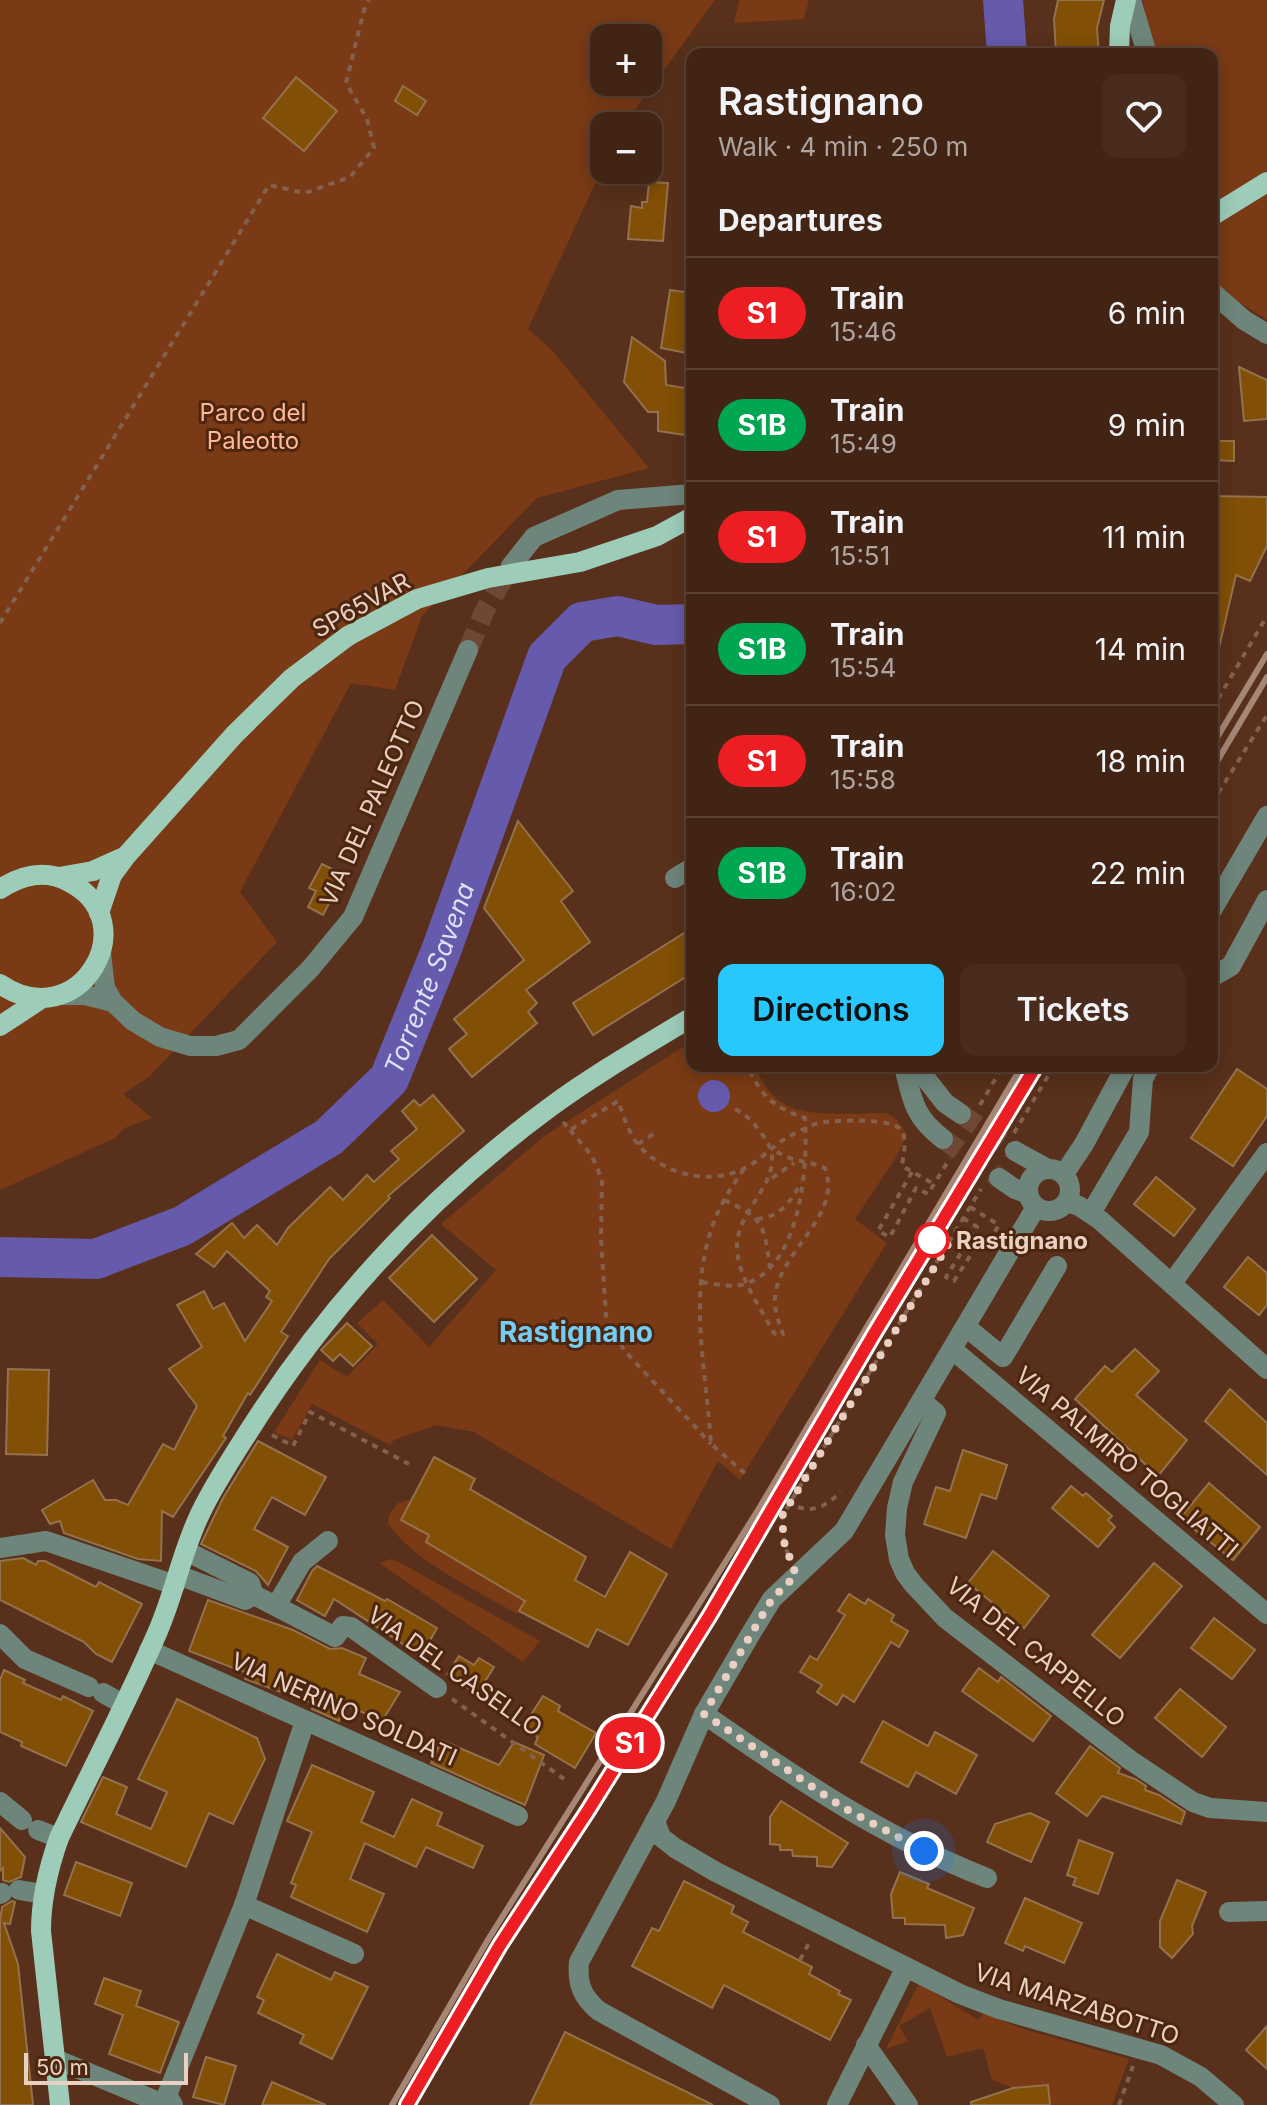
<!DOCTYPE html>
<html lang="en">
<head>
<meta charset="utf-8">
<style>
  :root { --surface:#422414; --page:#492c1d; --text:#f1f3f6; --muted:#aea4a0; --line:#5a4134; --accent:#28c8ff }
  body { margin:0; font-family:Inter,sans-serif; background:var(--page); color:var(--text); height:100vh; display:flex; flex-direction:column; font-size:30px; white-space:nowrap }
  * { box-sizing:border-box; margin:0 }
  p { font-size:26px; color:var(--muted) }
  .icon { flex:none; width:44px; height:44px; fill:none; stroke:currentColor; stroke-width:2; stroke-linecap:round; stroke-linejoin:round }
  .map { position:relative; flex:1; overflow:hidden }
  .panel { position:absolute; left:686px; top:48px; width:532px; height:1024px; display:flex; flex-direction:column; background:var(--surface); border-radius:16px; box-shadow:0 4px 20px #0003,0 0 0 2px var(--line) }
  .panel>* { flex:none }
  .badge { padding:0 16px; border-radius:26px; font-size:28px; line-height:52px }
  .tools { position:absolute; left:590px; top:24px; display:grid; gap:16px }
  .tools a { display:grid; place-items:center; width:72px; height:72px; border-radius:16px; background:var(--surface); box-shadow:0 4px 20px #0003,0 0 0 2px var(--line); font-size:40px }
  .scale { position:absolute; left:24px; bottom:20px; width:164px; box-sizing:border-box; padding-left:8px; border:4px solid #e9d0c3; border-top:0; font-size:22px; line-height:28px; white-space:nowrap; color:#e9d0c3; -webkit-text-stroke:6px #4d2610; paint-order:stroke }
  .you { position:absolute; width:40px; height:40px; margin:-20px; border:6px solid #fff; border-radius:50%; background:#1a73e8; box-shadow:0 0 0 12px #1a73e833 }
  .map>.badge { position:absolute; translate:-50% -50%; box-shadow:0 0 0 4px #fff }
  h2 { padding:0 32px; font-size:30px; line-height:72px }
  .round { display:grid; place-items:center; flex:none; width:84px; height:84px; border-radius:16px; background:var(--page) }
  .headline { display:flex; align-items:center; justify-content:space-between; height:136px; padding:0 32px }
  h1 { font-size:38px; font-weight:600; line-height:60px }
  .button { display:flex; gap:16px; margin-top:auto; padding:16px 32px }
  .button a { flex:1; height:92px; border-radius:16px; background:var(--accent); color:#111; font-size:32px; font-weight:600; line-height:92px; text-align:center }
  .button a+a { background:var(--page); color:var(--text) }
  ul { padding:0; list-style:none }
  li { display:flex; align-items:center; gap:24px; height:112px; padding:0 32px; border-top:2px solid var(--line) }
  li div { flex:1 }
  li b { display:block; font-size:30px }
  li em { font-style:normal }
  li .badge { min-width:88px; font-weight:700; text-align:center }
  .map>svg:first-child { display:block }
  .green { fill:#7a3a15; fill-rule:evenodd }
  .water { fill:#665aad }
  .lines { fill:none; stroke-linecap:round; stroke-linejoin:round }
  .river { stroke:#665aad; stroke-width:40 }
  .building { fill:#814f06; stroke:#94724d; stroke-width:2 }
  .minor-tunnel { stroke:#6e4834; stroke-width:20; stroke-dasharray:20 10; stroke-linecap:butt }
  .path { stroke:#84614e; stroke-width:4; stroke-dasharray:6 6; stroke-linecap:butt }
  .minor { stroke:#6e857b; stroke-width:20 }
  .major { stroke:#9dccb9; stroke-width:20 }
  .rail { stroke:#a68675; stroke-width:6 }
  .major-bridge { stroke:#9dccb9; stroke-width:20 }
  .line-casing { stroke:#fff; stroke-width:18 }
  .line { stroke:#ed1d24; stroke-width:12 }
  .walk { stroke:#e9d0c3; stroke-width:8; stroke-dasharray:0 14.4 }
  .stop-dot { fill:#fff; stroke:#ed1d24; stroke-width:4 }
  .labels { text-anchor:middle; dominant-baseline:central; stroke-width:6; stroke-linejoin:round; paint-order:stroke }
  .park-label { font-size:24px; fill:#feb895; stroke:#4d2610 }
  .street-label { font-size:24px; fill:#e9d0c3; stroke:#4d2610 }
  .stop-label { font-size:24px; font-weight:bold; fill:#e9d0c3; stroke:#4d2610; text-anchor:start }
  .water-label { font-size:26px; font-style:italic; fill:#dfdff6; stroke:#4d2610 }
  .quarter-label { font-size:28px; font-weight:bold; fill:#75cdf3; stroke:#4d2610 }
</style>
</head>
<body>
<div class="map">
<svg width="1267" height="2105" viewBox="0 0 1267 2105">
  <rect width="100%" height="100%" fill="#58301b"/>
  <g class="green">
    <path d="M0 0H715L623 126H604V164L528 329 551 349 649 468 537 498 422 616 395 690 351 683 240 892 277 942 149 1077 123 1094 152 1118 125 1128 115 1138 0 1190ZM604 38H648V82H604Z"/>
    <path d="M739 0H809L804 19 734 23Z"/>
    <path d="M1143 0H1267V320L1217 288 1212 281V54H1152Z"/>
    <path d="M692 1041V1066H754C762 1081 770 1097 786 1105 810 1118 859 1113 887 1113L897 1120 907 1135 895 1159 855 1219 887 1243 740 1480 718 1461 671 1549 474 1432 436 1425 394 1440 390 1445 312 1404 292 1440 274 1432 320 1360 347 1377 378 1344 357 1323 383 1300 429 1347 496 1270 441 1224 543 1137Z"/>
    <path d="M412 1499 401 1520 429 1535 426 1542 525 1601 517 1614C476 1590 416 1563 388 1524L389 1515 398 1503Z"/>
    <path d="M391 1559 401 1563 540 1641 523 1662 379 1563Z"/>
    <path d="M919 1983 978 2020 983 2013 1023 2029 1129 2059 1112 2105H1050L1048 2085 1013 2088 992 2080 983 2048 947 2057 930 2008 899 2026 908 2041 886 2049Z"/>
  </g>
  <circle class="water" cx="714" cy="1096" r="16"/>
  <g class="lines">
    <g class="river">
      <path d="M1003 0 1007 54"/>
      <path id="s1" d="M0 1257 96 1259 182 1226 329 1137 389 1079 441 951 547 657 582 622 618 616 656 625 692 624"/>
    </g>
  </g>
  <g class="building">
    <path d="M1058 0H1104L1097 28 1099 54H1056L1054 19Z"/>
    <path d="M296 77 337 111 304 151 263 118Z"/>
    <path d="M403 86 426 101 417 115 395 101Z"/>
    <path d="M649 182 668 183 663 241 628 239 631 206 642 208V202H647Z"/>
    <path d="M670 290 692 293V354L661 348Z"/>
    <path d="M632 337 665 361 666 385 692 389V436L658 431V412H648L624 382Z"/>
    <path d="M1239 367 1267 380V419L1244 421Z"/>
    <path d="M1212 441H1234V461L1212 460Z"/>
    <path d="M1212 496 1267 497V546L1250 581 1236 575 1219 648 1212 647Z"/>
    <path d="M518 821 573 891 561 901 590 942 526 990 537 1003 528 1012 537 1023 472 1077 449 1049 467 1034 454 1019 524 960 484 908Z"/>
    <path d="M322 864 344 875 323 915 308 907 316 891 309 888Z"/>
    <path d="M692 928V973L593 1035 573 1003Z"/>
    <path d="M1237 1069 1267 1089V1116L1233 1166 1191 1138Z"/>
    <path d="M433 1095 464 1131 388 1196 390 1198 329 1259 281 1332 288 1336 250 1395 248 1393 223 1436 226 1438 173 1517 162 1511 161 1561 138 1559 64 1533 60 1521 50 1524 42 1510 93 1480 105 1500H116L128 1505 163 1444 174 1450 197 1406 169 1369 202 1347 177 1305 204 1291 213 1309 224 1303 245 1341 272 1301 266 1297 270 1291 227 1251 214 1267 196 1254 232 1223 244 1238 257 1225 277 1245 288 1228 330 1187 343 1200 367 1175 374 1182 399 1159 391 1151 417 1129 402 1111 414 1100 420 1106Z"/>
    <path d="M1156 1177 1195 1209 1174 1236 1134 1204Z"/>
    <path d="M432 1235 477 1279 434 1322 389 1278Z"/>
    <path d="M1248 1257 1267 1273V1305L1259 1315 1224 1287Z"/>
    <path d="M347 1323 372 1346 353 1366 340 1354 333 1361 321 1350Z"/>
    <path d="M1135 1349 1159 1371 1136 1395 1187 1440 1158 1476 1075 1399 1105 1366 1112 1372Z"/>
    <path d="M8 1369 49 1370 47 1455 6 1454Z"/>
    <path d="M1230 1389 1267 1423V1475L1205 1421Z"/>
    <path d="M258 1441 326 1477 305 1515 272 1497 254 1529 288 1547 268 1585 256 1571 201 1544 223 1498Z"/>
    <path d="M963 1450 1007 1465 996 1499 981 1494 966 1538 924 1524 936 1487 950 1491Z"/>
    <path d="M434 1457 475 1479 470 1489 586 1557 575 1580 605 1597 630 1552 667 1574 628 1645 597 1629 588 1647 519 1611 525 1601 426 1542 429 1535 401 1520Z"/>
    <path d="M1209 1483 1260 1527 1233 1560 1180 1518Z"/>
    <path d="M1071 1486 1083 1496 1086 1493 1112 1516 1108 1520 1115 1527 1098 1547 1052 1508Z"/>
    <path d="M993 1551 1049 1596 1024 1628 968 1583Z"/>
    <path d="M23 1558 36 1565 38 1561H45L96 1587 99 1582 142 1604 112 1662 96 1654 84 1642 0 1600V1561Z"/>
    <path d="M1154 1563 1182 1586 1120 1658 1092 1635Z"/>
    <path d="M317 1566 385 1601 387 1599 437 1628 421 1656 334 1599 325 1616 297 1600 312 1571Z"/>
    <path d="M849 1594 865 1604 868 1599 894 1615 891 1621 908 1631 899 1647 891 1642 854 1702 843 1695 837 1705 817 1692 822 1685 800 1672 810 1656 817 1660 845 1615 838 1611Z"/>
    <path d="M208 1600 293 1630 330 1649 342 1648 366 1658 359 1674 400 1692 382 1721 346 1705 339 1721 312 1709 314 1704 245 1679 247 1673 189 1651Z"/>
    <path d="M1214 1618 1255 1650 1232 1679 1191 1648Z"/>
    <path d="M459 1656 474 1665 479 1658 494 1667 477 1694 447 1674Z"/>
    <path d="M979 1668 998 1682 1001 1677 1051 1716 1033 1741 962 1691Z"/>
    <path d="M4 1670 25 1680 23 1683 61 1700 63 1696 93 1711 66 1766 21 1746 22 1742 0 1732V1680Z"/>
    <path d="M1180 1689 1226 1727 1202 1757 1155 1718Z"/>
    <path d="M543 1696 560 1706 558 1711 596 1733 575 1768 535 1744 538 1737 523 1727Z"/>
    <path d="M177 1699 257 1738 265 1759 233 1824 209 1813 186 1867 81 1822 103 1777 127 1787 116 1814 151 1829 167 1792 138 1779Z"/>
    <path d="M883 1721 928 1746 935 1732 977 1755 956 1794 916 1772 908 1787 861 1762Z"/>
    <path d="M441 1740 499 1765 514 1742 544 1755 525 1805 431 1763Z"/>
    <path d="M1090 1746 1120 1768 1118 1773 1135 1779 1146 1786 1145 1790 1159 1795 1185 1812 1181 1824 1102 1796 1087 1816 1056 1793Z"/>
    <path d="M312 1765 374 1792 361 1822 394 1837 412 1799 442 1813 437 1825 483 1846 473 1868 426 1847 416 1867 365 1843 350 1879 384 1894 367 1932 291 1897 296 1885 291 1883 312 1832 287 1821Z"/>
    <path d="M781 1801 848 1843 832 1867 817 1866V1857L793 1856 792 1850H780V1845L770 1844V1817Z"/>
    <path d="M1030 1813 1049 1822 1031 1862 987 1842 995 1824Z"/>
    <path d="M0 1828 25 1857 21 1877 9 1882 3 1880V1868L0 1871Z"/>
    <path d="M1079 1840 1113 1853 1098 1894 1073 1885 1076 1878 1067 1875Z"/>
    <path d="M76 1862 132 1883 120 1916 64 1895Z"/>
    <path d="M900 1872 929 1884 927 1888 974 1908 963 1935 946 1938 945 1925 905 1924V1918H893L891 1894Z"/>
    <path d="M1177 1880 1206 1892 1192 1926 1193 1934 1172 1958 1160 1947V1921Z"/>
    <path d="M684 1881 734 1906 731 1913 748 1922 743 1932 812 1967 809 1974 840 1991 838 1994 851 2000 830 2040 724 1985 712 2008 632 1966 652 1928 659 1931Z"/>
    <path d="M1025 1898 1082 1923 1064 1963 1025 1946 1023 1951 1005 1943Z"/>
    <path d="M12 1901 15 1902 10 1924 4 1923 18 1964 33 2105H0V1921L2 1907Z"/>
    <path d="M277 1954 331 1980 335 1972 368 1987 332 2059 300 2043 304 2035 258 2013 264 2000 257 1997Z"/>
    <path d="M104 1978 141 1991 136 2006 179 2022 160 2073 109 2054 123 2015 95 2004Z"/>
    <path d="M1267 2026V2069L1246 2050Z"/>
    <path d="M565 2032 713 2105H530Z"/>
    <path d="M206 2057 236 2066 224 2105 193 2097Z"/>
    <path d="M272 2082 326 2105H262Z"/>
    <path d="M1048 2085 1050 2105H971V2102L1013 2088Z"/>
  </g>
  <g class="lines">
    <g class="minor-tunnel">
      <path d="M468 650 485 610 511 566"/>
      <path d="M961 1114 1015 1151"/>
      <path d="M943 1139 999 1178"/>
    </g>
    <g class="path">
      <path d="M0 623 269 185 305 193 350 177 374 148 367 119 346 83 364 10 369 0"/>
      <path d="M1212 709 1267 616"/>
      <path d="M1212 803 1267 715"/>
      <path d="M980 1105 1003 1066"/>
      <path d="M735 1109C747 1115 754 1123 762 1134 795 1176 736 1205 737 1247 737 1276 761 1308 774 1333L780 1336 783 1334C779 1322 774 1311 775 1298 778 1251 843 1217 825 1168 803 1159 792 1163 771 1148"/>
      <path d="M563 1122 570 1130 618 1101C624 1117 630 1138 643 1150 669 1176 711 1185 745 1168 761 1160 774 1144 790 1136 800 1131 813 1123 824 1122 839 1120 893 1118 901 1130 908 1140 903 1155 902 1166L934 1184"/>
      <path d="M570 1130 592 1156 602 1180 601 1239 606 1316 624 1350 711 1444"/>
      <path d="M1014 1133 1054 1066"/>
      <path d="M638 1144 655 1133"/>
      <path d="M744 1169C736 1181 727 1193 721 1206 684 1280 706 1366 711 1444L748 1476"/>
      <path d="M912 1172 878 1231 890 1237 916 1188 928 1194 950 1158"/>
      <path d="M772 1178 794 1163"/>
      <path d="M724 1200C764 1218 764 1225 770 1268"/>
      <path d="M970 1207 999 1225 984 1249"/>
      <path d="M963 1218 977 1227 946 1277 954 1281 977 1245 988 1252"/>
      <path d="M757 1219C780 1217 791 1202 801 1182"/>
      <path d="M702 1282C715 1284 732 1288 745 1284 801 1266 808 1167 805 1118 775 1108 760 1096 748 1066"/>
      <path d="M272 1435 293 1446 310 1412 409 1464"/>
      <path d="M798 1507C817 1513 827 1504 841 1492"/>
      <path d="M788 1555 784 1542 782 1516 981 1189"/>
      <path d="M452 1699 564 1779"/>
      <path d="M800 1960 811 1939"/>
      <path d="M1119 2105 1133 2066"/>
    </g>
    <g class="minor">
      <path d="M1131 0 1147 54"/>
      <path d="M1212 292 1244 320 1267 334"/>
      <path d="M511 566 534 537 618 500 692 494"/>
      <path d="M675 878 690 869 692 871"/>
      <path d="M1212 910 1267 816"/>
      <path d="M101 953 105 988 113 1002 133 1021 160 1037 190 1046H216L239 1040 310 969 353 917 468 650"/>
      <path d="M1212 977 1231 966 1267 900"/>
      <path d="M62 995H85L113 1002"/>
      <path d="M904 1066C912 1100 914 1117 943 1139"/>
      <path d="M916 1066 945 1103 961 1114"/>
      <path d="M1015 1151 1048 1169"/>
      <circle cx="1049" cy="1190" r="21"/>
      <path d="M1064 1174 1084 1144 1126 1066"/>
      <path d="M999 1178 1015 1189 1028 1194"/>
      <path d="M1067 1202 1079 1206 1100 1220 1267 1369"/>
      <path d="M1091 1213 1139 1132 1143 1079 1150 1066"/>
      <path d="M1172 1283 1267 1153"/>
      <path d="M966 1327 1003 1357 1057 1266"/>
      <path d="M953 1350 1267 1614"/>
      <path d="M922 1401 936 1413 903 1482 897 1508 895 1535 899 1559 905 1573 914 1585 945 1618 1130 1760 1193 1802 1210 1808 1267 1812"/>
      <path d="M0 1548 46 1541 175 1585"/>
      <path d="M186 1551 250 1583 254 1595 335 1637 343 1626 351 1627 437 1688"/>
      <path d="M178 1575 245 1600 254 1595"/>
      <path d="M276 1606 302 1562 328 1541"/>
      <path d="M0 1634 25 1659 89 1687"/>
      <path d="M149 1650 518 1816"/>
      <path d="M103 1693 123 1704"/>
      <path d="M704 1714C794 1777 884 1838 987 1878"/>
      <path d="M0 1802 22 1820"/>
      <path d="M655 1821 661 1837 675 1848 716 1872 960 1994 999 2009 1161 2055 1201 2077 1234 2105"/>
      <path d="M38 1830 59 1838"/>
      <path d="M19 1890 43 1894"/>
      <path d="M0 1894 2 1893"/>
      <path d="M244 1905 354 1954"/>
      <path d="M1229 1912 1267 1911"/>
      <path d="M866 2045 908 2105"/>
      <path d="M55 2059 166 2105"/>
      <path d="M173 2105 167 2095 244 1905 305 1721"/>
      <path d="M770 2105 599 2011C582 1997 577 1984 579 1962L666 1801 704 1714 750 1635 772 1599 844 1531 1036 1207"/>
      <path d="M837 2105 906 1967"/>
    </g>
    <g class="major">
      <path d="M1119 54 1120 26 1126 0"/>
      <path d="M1212 216 1267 182"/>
      <path d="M59 877 93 871 122 858"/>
      <path d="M0 889C22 875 45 869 69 882 147 921 79 1038 0 984"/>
      <path d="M99 913 112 875 126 856 234 735 292 678 348 636"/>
      <path d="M0 1026 41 999"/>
      <path d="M60 2105 41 1931C41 1898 48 1869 59 1838 92 1769 128 1701 158 1631 175 1592 182 1550 201 1512 214 1485 231 1459 247 1434 327 1307 428 1197 549 1108 595 1074 644 1046 692 1017"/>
    </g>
    <g class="rail">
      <path d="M1212 746 1267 654"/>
      <path d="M1212 770 1267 677"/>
      <path d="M961 1193 1036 1066"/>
      <path d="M392 2105 489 1938 758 1510 1022 1066"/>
      <path d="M407 2105 500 1945 587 1812 710 1615 772 1509"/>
    </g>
    <path class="major-bridge" d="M348 636 417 599 488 578 580 562 657 536 692 517"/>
  </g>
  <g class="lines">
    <defs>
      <path id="line" d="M407 2105 500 1945 587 1812 710 1615 874 1334 1036 1066"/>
    </defs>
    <use href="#line" class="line-casing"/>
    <use href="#line" class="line"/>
    <path class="walk" d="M924 1851 844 1808 704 1714 772 1599 796 1575 784 1542 782 1516 948 1245 932 1240"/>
  </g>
  <circle class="stop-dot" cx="932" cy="1240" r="16"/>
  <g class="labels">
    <g class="park-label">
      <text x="253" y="412">Parco del<tspan x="253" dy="28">Paleotto</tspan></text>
    </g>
    <g class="street-label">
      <text transform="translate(361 605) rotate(-29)">SP65VAR</text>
      <text transform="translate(372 803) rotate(-66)">VIA DEL PALEOTTO</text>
      <text transform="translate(1127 1462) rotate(40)">VIA PALMIRO TOGLIATTI</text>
      <text transform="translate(1036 1652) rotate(39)">VIA DEL CAPPELLO</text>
      <text transform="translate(455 1671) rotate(35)">VIA DEL CASELLO</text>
      <text transform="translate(344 1709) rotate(24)">VIA NERINO SOLDATI</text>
      <text transform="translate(1077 2004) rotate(18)">VIA MARZABOTTO</text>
    </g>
    <g class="stop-label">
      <text x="956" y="1240">Rastignano</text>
    </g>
    <g class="water-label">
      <text stroke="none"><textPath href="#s1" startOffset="552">Torrente Savena</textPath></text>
    </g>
    <g class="quarter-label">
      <text x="576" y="1332">Rastignano</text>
    </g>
  </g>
</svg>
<div class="tools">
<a>+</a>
<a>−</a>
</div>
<div class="scale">50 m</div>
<div class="you" style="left:924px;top:1851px"></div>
<b class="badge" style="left:630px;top:1743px;background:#ed1d24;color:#fff">S1</b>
<section class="panel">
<div class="headline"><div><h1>Rastignano</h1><p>Walk · 4 min · 250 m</p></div><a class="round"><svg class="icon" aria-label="heart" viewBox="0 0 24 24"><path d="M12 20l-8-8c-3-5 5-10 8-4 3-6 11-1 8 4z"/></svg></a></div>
<h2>Departures</h2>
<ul>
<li><span class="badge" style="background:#ed1d24;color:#fff">S1</span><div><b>Train</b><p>15:46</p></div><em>6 min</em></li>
<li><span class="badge" style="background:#00a651;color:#fff">S1B</span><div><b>Train</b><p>15:49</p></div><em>9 min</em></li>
<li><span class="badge" style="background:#ed1d24;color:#fff">S1</span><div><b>Train</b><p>15:51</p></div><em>11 min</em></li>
<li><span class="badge" style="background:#00a651;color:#fff">S1B</span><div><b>Train</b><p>15:54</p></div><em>14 min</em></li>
<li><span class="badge" style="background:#ed1d24;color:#fff">S1</span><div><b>Train</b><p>15:58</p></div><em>18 min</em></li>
<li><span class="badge" style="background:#00a651;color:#fff">S1B</span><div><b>Train</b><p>16:02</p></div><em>22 min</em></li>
</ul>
<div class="button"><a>Directions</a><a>Tickets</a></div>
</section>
</div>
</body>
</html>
